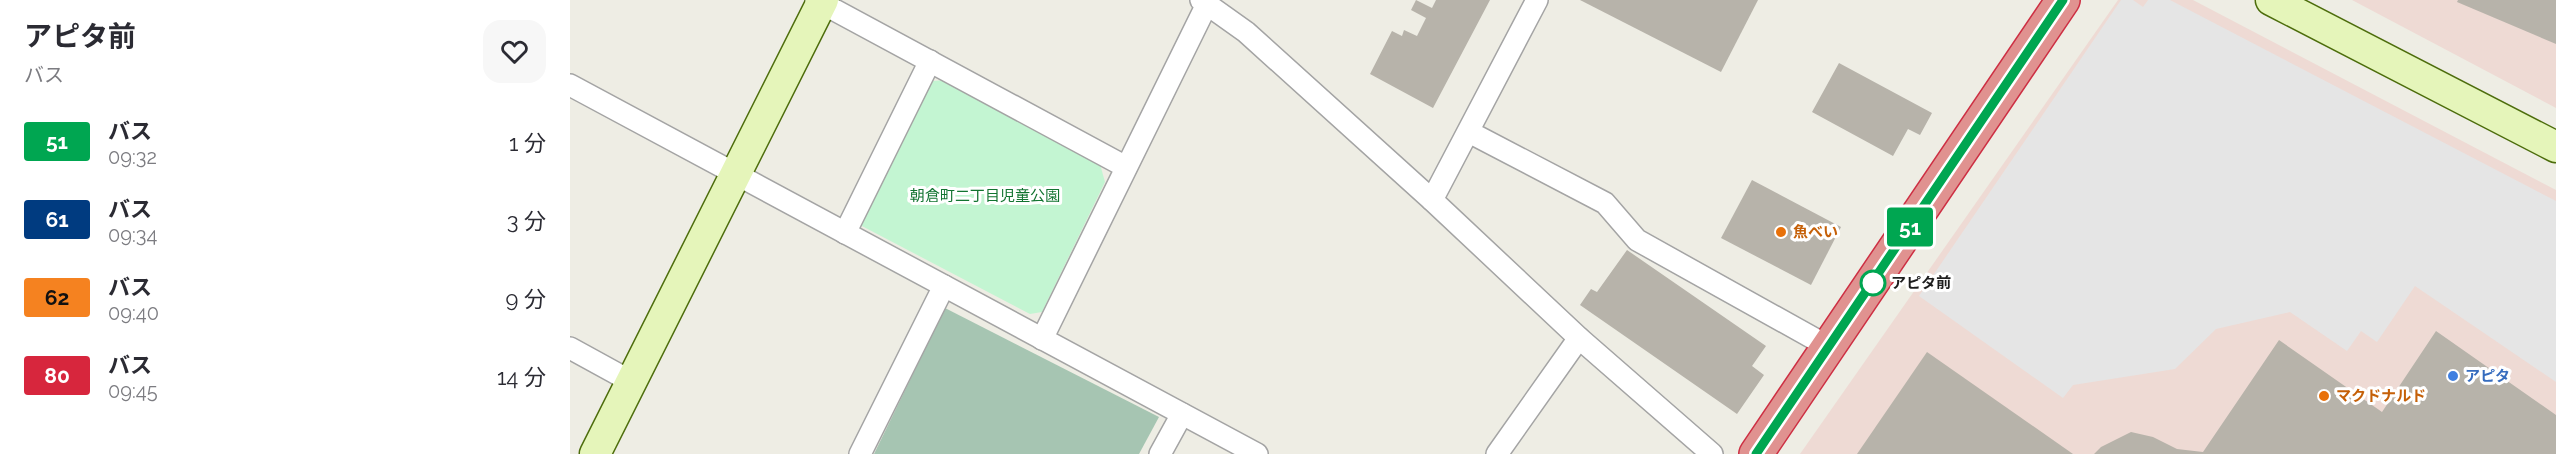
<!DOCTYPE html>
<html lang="ja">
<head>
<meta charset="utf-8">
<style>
  :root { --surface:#fff; --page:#f7f7f7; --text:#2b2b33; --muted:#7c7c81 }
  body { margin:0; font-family:Raleway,"Noto Sans JP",sans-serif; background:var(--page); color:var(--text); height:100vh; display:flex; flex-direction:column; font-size:22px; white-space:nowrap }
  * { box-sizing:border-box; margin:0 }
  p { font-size:20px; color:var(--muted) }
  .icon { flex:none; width:33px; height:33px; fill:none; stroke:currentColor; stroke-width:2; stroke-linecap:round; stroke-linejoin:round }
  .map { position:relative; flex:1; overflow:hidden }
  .side { display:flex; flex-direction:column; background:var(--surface); width:570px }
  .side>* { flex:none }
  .badge { padding:0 12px; border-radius:4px; font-size:21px; line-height:39px }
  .map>.badge { position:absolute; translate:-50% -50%; box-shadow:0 0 0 3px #fff }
  .round { display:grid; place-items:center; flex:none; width:63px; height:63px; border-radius:18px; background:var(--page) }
  .head { display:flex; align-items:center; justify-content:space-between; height:102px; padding:0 24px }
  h1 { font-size:28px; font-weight:700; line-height:45px }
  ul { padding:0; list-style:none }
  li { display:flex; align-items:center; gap:18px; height:78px; padding:0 24px }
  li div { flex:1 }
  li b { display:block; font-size:22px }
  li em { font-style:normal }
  li .badge { min-width:66px; font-weight:700; text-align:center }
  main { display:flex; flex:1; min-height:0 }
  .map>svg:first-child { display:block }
  .commercial { fill:#eedad4 }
  .cemetery { fill:#a6c5b2 }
  .park { fill:#c3f5d2 }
  .parking { fill:#e5e5e5 }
  .building { fill:#b7b3aa }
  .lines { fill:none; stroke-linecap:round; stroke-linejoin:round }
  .street-casing { stroke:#a4a4a4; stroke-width:24 }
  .secondary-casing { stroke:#4d6d0c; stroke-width:33 }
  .highway-casing { stroke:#cd2f43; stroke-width:36 }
  .street { stroke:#fff; stroke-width:21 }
  .secondary { stroke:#e5f5ba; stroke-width:30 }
  .highway { stroke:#e09290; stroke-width:33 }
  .line-casing { stroke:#fff; stroke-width:14 }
  .line { stroke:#00a651; stroke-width:9 }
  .food-dot { fill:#e8710a; stroke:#fff; stroke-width:2 }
  .stop-dot { fill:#fff; stroke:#00a651; stroke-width:3 }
  .shop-dot { fill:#3f7fe0; stroke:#fff; stroke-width:2 }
  .labels { text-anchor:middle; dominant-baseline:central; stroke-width:6; stroke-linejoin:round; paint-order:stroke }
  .park-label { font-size:15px; fill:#127430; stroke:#fff }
  .food-label { font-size:15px; font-weight:bold; fill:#c56008; stroke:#fff; text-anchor:start }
  .stop-label { font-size:15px; font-weight:bold; fill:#1d1d1d; stroke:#fff; text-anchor:start }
  .shop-label { font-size:15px; font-weight:bold; fill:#366cbe; stroke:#fff; text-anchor:start }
</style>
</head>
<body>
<main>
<section class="side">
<div class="head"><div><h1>アピタ前</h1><p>バス</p></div><a class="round"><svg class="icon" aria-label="heart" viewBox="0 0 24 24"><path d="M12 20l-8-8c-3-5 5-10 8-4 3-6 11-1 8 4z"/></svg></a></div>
<ul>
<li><span class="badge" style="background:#00a651;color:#fff">51</span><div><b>バス</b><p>09:32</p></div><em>1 分</em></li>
<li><span class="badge" style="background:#003b80;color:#fff">61</span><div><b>バス</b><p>09:34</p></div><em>3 分</em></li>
<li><span class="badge" style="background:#f58220;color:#111">62</span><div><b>バス</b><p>09:40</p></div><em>9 分</em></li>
<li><span class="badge" style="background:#d7263d;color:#fff">80</span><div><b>バス</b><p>09:45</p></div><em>14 分</em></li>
</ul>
</section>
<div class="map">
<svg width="1986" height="454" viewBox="0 0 1986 454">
  <rect width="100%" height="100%" fill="#eeede4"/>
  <g class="commercial">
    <path d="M1548 0H1623L1986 190V454H1230Z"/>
    <path d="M1782 0H1986V108Z"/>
  </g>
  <path class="cemetery" d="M375 308 589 417 569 454H304Z"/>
  <path class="park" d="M376 80 530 164 535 182 472 312 460 314 290 225 291 216 363 81Z"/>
  <path class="parking" d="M1551 0H1563L1573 7 1578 0H1600L1986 201V382L1845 286 1807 342 1791 331 1777 351 1720 312 1646 329 1605 369 1503 385 1493 398 1349 296Z"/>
  <g class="building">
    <path d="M846 0 862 8 866 0H920L863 108 800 74 822 31 832 36 834 30 847 36 856 18 841 10Z"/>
    <path d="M1010 0H1188L1151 72Z"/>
    <path d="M1888 0H1986V44L1887 2Z"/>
    <path d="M1269 63 1362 113 1350 135 1338 129 1323 156 1242 112Z"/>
    <path d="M1182 180 1271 227 1241 285 1151 238Z"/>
    <path d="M1057 250 1196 346 1182 366 1194 375 1167 414 1010 305 1021 289 1027 292Z"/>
    <path d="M1866 331 1986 415V454H1524L1531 447 1561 432 1583 437 1607 449 1633 452 1709 340 1812 412Z"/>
    <path d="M1357 352 1503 454H1287Z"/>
  </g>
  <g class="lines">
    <defs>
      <g id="street">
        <path d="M246 0 556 167"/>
        <path d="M631 0 676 32 862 200 1009 338 1142 454"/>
        <path d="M0 85 687 454"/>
        <path d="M899 132 1035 203 1067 240 1259 347"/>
        <path d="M862 200 967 0"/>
        <path d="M275 233 360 61"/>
        <path d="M472 339 637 4"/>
        <path d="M0 348 62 382"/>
        <path d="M290 454 374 286"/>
        <path d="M590 454 612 414"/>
        <path d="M927 454 1009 338"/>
      </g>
      <g id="secondary">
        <path d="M1701 0 1986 147"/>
        <path d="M25 454 253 0"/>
      </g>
      <path id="highway" d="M1186 454 1493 0"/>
    </defs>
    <use href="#street" class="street-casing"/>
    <use href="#secondary" class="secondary-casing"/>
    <use href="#highway" class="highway-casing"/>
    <use href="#street" class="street"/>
    <use href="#secondary" class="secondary"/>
    <use href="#highway" class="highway"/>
  </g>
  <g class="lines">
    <defs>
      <path id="line" d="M1186 454 1493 0"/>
    </defs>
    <use href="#line" class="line-casing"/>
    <use href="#line" class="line"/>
  </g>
  <g class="food-dot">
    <circle cx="1211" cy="232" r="6"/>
    <circle cx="1754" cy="396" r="6"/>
  </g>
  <circle class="stop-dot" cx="1303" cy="283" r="12"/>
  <circle class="shop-dot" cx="1883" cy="376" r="6"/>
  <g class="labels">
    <g class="park-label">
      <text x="415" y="196">朝倉町二丁目児童公園</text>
    </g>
    <g class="food-label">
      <text x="1223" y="232">魚べい</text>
      <text x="1766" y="396">マクドナルド</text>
    </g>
    <g class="stop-label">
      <text x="1321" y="283">アピタ前</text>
    </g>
    <g class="shop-label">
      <text x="1895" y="376">アピタ</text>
    </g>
  </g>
</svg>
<b class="badge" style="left:1340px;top:227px;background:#00a651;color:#fff">51</b>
</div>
</main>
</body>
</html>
